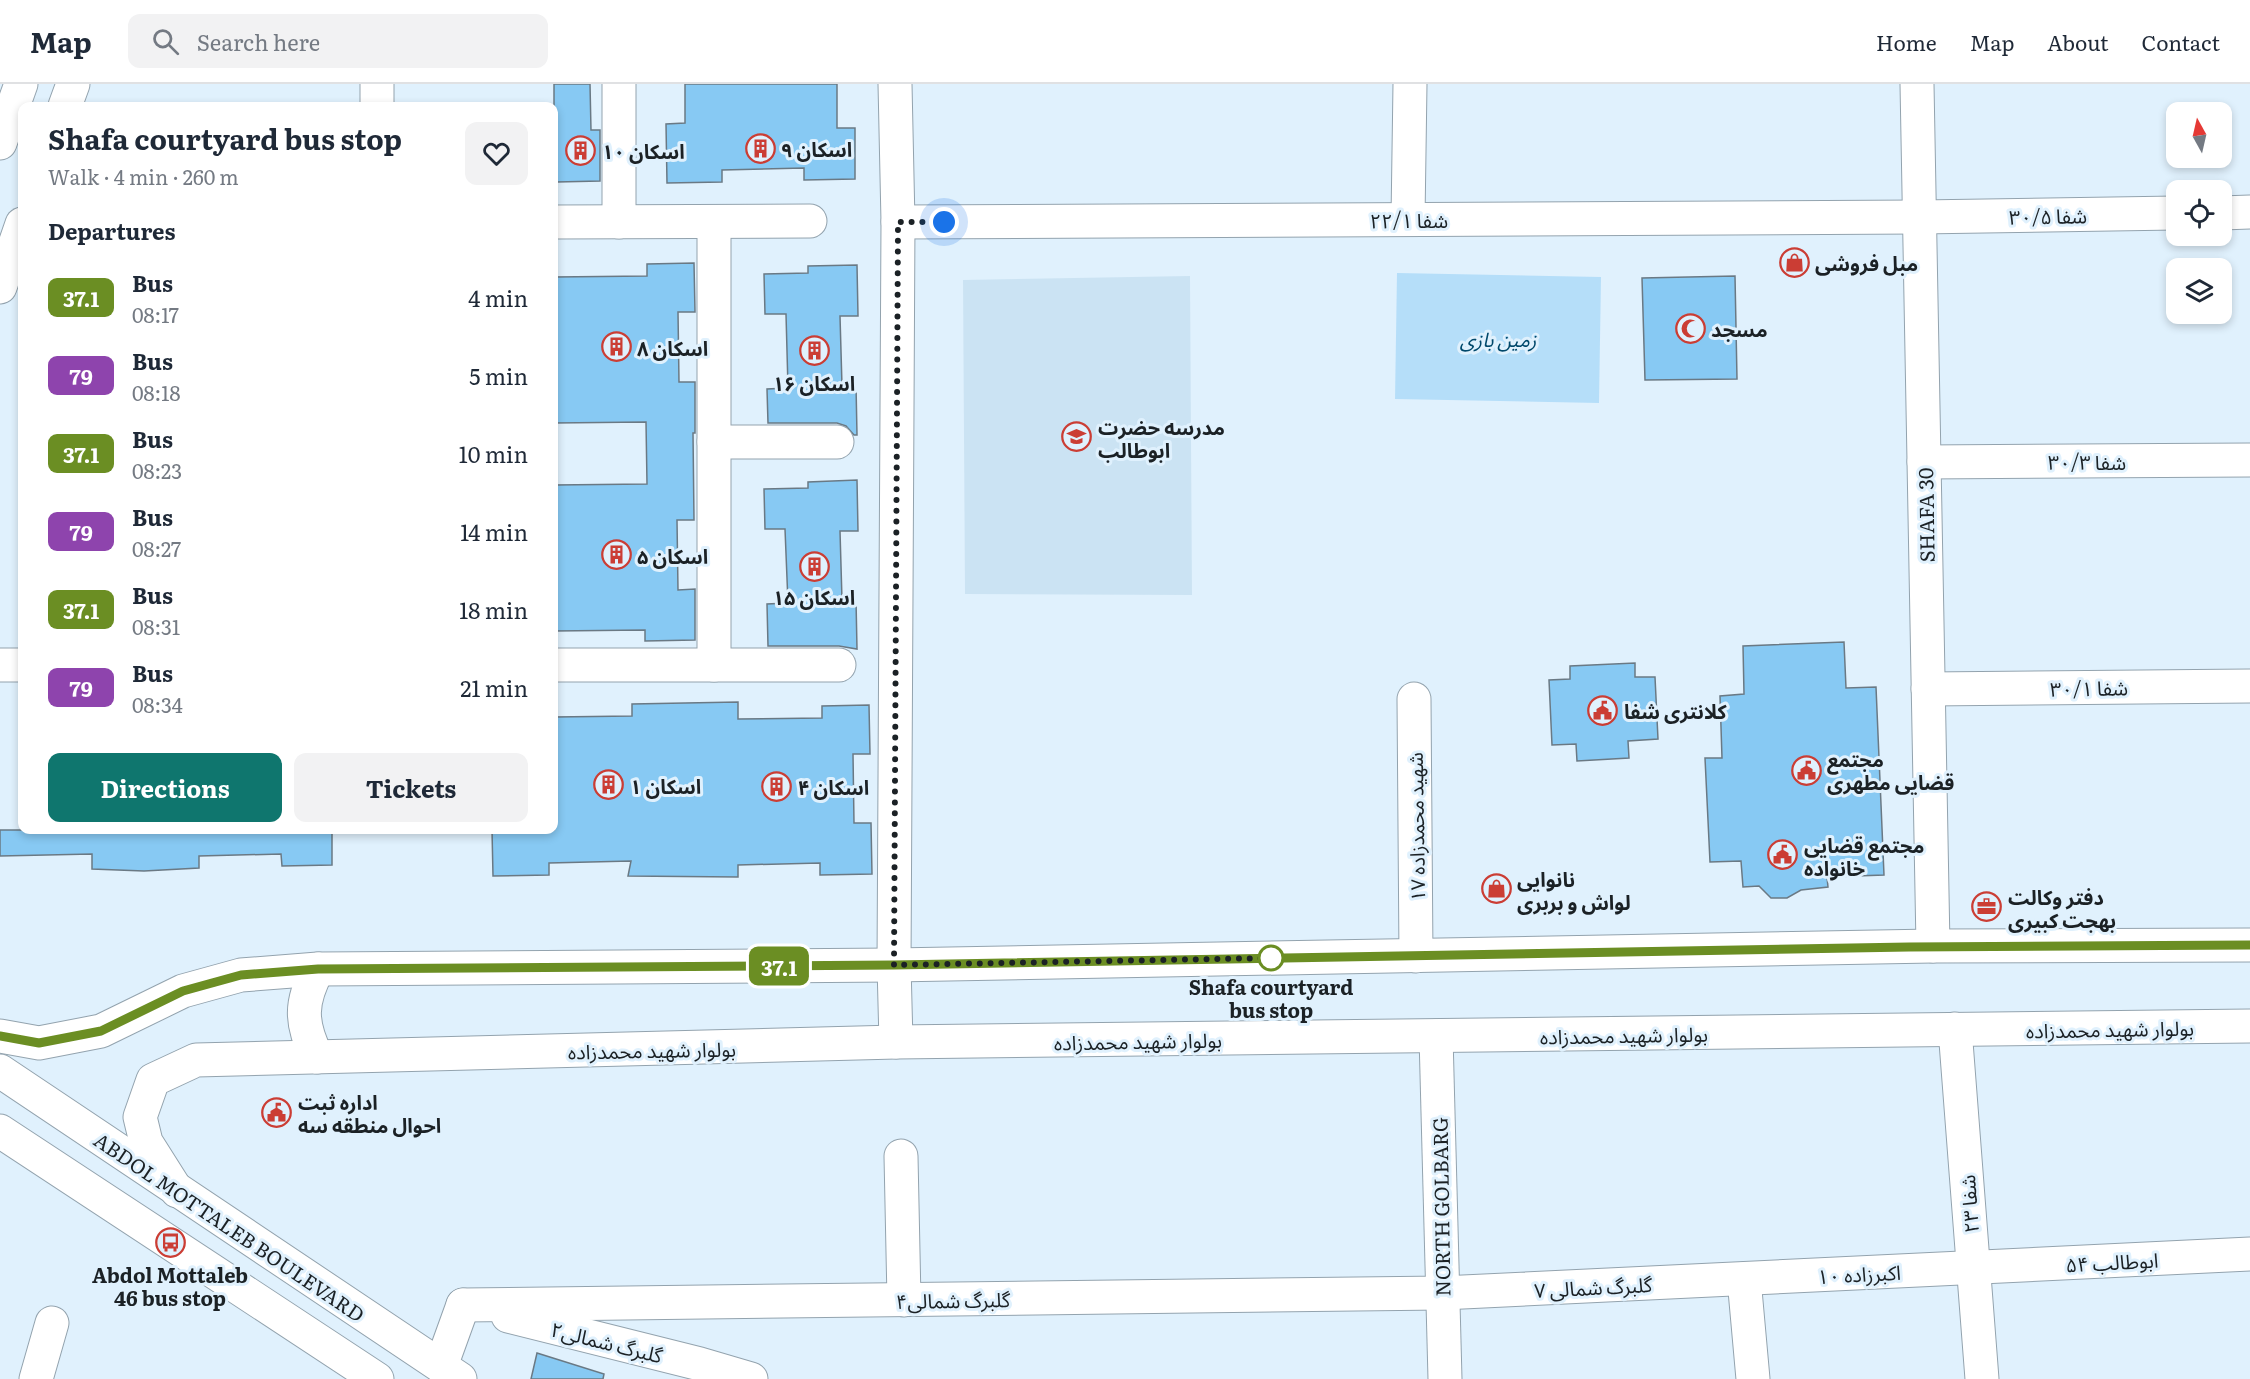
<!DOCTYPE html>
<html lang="en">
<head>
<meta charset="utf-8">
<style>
  :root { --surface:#fff; --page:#f2f2f3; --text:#1f2937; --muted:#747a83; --line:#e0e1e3; --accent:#0f766e }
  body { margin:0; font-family:Literata,"Noto Sans Arabic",serif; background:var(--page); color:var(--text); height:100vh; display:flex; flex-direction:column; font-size:22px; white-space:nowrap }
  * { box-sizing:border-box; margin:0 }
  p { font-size:20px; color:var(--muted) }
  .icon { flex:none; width:33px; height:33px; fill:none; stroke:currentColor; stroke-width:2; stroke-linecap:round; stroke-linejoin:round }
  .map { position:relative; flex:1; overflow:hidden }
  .details { position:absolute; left:18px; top:18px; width:540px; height:732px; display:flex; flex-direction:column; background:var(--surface); border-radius:12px; box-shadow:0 3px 9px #0003 }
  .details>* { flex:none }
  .badge { padding:0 12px; border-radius:9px; font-size:21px; line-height:39px }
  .needle { width:39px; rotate:352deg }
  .buttons { position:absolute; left:2166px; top:18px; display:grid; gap:12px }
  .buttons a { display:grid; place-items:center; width:66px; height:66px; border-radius:12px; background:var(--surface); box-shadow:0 3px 9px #0003; font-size:30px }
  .you { position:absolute; width:30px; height:30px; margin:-15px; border:4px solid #fff; border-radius:50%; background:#1a73e8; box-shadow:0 0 0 9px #1a73e833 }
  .map>.badge { position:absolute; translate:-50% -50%; box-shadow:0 0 0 3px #fff }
  h2 { padding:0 30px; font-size:22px; line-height:54px }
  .round { display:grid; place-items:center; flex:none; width:63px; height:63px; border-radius:12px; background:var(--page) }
  .headline { display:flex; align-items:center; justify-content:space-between; height:102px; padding:0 30px }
  h1 { font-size:28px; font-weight:700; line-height:45px }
  .button { display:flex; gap:12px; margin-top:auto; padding:12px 30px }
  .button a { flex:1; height:69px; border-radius:12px; background:var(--accent); color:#fff; font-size:24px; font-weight:700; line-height:69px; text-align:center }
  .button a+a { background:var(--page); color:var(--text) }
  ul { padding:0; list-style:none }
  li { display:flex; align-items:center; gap:18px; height:78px; padding:0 30px }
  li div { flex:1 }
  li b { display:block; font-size:22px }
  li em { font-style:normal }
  li .badge { min-width:66px; font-weight:700; text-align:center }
  header { display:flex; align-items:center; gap:36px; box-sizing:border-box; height:84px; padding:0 30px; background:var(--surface); border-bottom:2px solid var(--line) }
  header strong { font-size:28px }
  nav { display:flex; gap:33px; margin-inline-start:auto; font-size:21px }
  .search { width:420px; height:54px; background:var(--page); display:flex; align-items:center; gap:15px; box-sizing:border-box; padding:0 21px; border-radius:12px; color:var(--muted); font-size:22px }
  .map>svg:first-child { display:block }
  .built { fill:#cbe3f3 }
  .green { fill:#b5def9 }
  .building { fill:#87c9f3; stroke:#6a7984; stroke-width:1.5 }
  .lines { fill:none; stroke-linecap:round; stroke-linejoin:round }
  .street-casing { stroke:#93a3ae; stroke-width:35 }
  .secondary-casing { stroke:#93a3ae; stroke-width:35 }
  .primary-casing { stroke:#93a3ae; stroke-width:35 }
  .street { stroke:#fff; stroke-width:33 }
  .secondary { stroke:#fff; stroke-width:33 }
  .primary { stroke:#fff; stroke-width:33 }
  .line-casing { stroke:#fff; stroke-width:14 }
  .line { stroke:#6b8e23; stroke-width:9 }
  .walk { stroke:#1b2125; stroke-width:6; stroke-dasharray:0 10.8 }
  .stop-dot { fill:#fff; stroke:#6b8e23; stroke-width:3 }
  .labels { text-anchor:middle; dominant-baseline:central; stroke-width:6; stroke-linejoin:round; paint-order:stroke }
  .poi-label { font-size:20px; font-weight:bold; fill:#1b2125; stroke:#e0f1fd; text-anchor:start }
  .street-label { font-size:20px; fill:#1b2125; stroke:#e0f1fd }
  .park-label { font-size:20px; font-style:italic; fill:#00486b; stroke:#e0f1fd }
  .stop-label { font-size:20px; font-weight:bold; fill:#1b2125; stroke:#e0f1fd }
</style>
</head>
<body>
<header>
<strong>Map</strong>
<div class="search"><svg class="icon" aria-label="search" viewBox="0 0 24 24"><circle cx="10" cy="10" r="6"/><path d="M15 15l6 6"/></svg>Search here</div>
<nav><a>Home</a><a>Map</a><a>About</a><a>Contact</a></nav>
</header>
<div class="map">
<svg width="2250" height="1295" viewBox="0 0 2250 1295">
  <rect width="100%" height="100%" fill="#e0f1fd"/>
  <path class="built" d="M1190 192 1192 511 965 510 963 196Z"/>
  <path class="green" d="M1397 189 1601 193 1599 319 1395 315Z"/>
  <g class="building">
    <path d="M554 0H590L591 46H600V97L557 98V86H554Z"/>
    <path d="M685 0H837V44H855V95L804 96V84L722 86V98L667 99 666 40 685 39Z"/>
    <path d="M694 179 695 228H678L679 298H695V349H693L694 436H677L678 506 695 505V556L645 557V546L554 547V401L647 400 646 338 554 339V193L647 192V180Z"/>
    <path d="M857 181 858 232H840L842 302 856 301 857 351H854L846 342 837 339H768L767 305 788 304 786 230H765L764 190 808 189V182Z"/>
    <path d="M1735 192 1737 295 1645 296 1642 194Z"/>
    <path d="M857 396 858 447H840L842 516H856L857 565 839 562H768L767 520 788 519 785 445H765L764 405 808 404V398Z"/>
    <path d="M1844 558 1846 604 1876 603 1884 791 1827 793 1828 803 1801 806 1787 814H1771L1759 802 1743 803 1741 777 1710 778 1705 674H1722L1720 612 1744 610 1743 562Z"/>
    <path d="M1635 579V593H1655L1658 655 1628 657 1629 674 1577 677 1576 660 1552 661 1549 596 1570 595V582Z"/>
    <path d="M738 618V635L822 634V622L869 621 870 670H853L854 739H871L872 790 820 791V779L738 781V793L628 792 631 777 549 779V791L493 792 492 746H554V633L632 632V620Z"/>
    <path d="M0 746H332V781L282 782 281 770 199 772V784L144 787 92 785V770L0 772Z"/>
    <path d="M537 1269 604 1290 603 1295H531Z"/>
  </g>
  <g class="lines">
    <defs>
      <g id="street">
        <path d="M895 0 898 138 894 881 896 958"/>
        <path d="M1917 0 1933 862"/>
        <path d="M377 22V0"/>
        <path d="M2222 129 2250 128"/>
        <path d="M1408 135 1410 0"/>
        <path d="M554 138 810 137"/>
        <path d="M619 138V0"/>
        <path d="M898 138 1920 133 2176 129"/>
        <path d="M714 358H837"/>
        <path d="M1924 378 2250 376"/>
        <path d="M0 581H22"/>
        <path d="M554 581H839"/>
        <path d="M714 581V138"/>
        <path d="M1928 605 2250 602"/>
        <path d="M1414 615 1416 872"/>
        <path d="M1955 945 1982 1295"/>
        <path d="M1436 952 1445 1295"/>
        <path d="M901 1072 904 1216"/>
        <path d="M1744 1195 1753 1295"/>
        <path d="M463 1221 1442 1209 2250 1170"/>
        <path d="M508 1232 700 1280 751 1295"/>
        <path d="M441 1282 463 1221"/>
        <path d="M36 1295 52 1239"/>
      </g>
      <g id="secondary">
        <path d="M65 22 73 0"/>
        <path d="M0 59 21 0"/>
        <path d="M0 203 22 140"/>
        <path d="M0 952 39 959 101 947 183 907 241 891 318 885 894 881 1933 862 2250 861"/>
        <path d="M317 973C300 939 300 918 318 885"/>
        <path d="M177 1107 146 1058 140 1033 153 996 196 976 896 958 2250 942"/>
      </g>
      <g id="primary">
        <path d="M0 987 460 1295"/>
        <path d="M0 1047 377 1295"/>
      </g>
    </defs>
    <use href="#street" class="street-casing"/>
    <use href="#secondary" class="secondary-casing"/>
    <use href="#primary" class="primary-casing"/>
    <use href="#street" class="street"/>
    <use href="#secondary" class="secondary"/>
    <use href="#primary" class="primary"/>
  </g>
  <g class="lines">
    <defs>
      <path id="line" d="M0 952 39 959 101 947 183 907 241 891 318 885 894 881 1909 863 2250 861"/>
    </defs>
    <use href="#line" class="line-casing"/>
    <use href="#line" class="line"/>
    <path class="walk" d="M944 138H898L894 881 1271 874"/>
  </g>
  <defs>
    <symbol id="building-ring" viewBox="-11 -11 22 22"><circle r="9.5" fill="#e0f1fd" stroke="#cb3d34" stroke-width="1.5"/><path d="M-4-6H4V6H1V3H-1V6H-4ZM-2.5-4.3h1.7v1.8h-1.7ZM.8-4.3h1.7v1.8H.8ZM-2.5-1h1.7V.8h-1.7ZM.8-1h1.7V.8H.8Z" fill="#cb3d34"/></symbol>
    <symbol id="shop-ring" viewBox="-11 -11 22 22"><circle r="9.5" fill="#e0f1fd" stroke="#cb3d34" stroke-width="1.5"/><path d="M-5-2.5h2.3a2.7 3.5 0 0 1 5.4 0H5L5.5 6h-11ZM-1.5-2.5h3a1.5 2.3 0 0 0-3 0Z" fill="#cb3d34"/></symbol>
    <symbol id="mosque-ring" viewBox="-11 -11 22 22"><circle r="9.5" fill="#e0f1fd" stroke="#cb3d34" stroke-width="1.5"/><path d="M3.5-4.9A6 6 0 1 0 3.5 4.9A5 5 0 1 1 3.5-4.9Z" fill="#cb3d34"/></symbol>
    <symbol id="school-ring" viewBox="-11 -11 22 22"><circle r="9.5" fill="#e0f1fd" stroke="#cb3d34" stroke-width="1.5"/><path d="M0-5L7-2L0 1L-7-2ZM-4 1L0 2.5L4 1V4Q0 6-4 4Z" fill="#cb3d34"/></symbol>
    <symbol id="civic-ring" viewBox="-11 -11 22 22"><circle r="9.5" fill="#e0f1fd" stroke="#cb3d34" stroke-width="1.5"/><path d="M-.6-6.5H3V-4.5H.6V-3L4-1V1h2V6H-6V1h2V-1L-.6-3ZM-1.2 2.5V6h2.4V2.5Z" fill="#cb3d34"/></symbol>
    <symbol id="office-ring" viewBox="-11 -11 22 22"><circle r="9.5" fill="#e0f1fd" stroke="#cb3d34" stroke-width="1.5"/><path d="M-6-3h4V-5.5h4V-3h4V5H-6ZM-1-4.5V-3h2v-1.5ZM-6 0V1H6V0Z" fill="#cb3d34"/></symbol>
    <symbol id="bus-ring" viewBox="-11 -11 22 22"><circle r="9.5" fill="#e0f1fd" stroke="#cb3d34" stroke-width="1.5"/><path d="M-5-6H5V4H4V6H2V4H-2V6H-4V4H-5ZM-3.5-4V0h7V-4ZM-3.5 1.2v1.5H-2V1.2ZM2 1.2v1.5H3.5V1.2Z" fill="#cb3d34"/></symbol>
  </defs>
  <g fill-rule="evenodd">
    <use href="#building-ring" x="744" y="48" width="33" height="33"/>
    <use href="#building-ring" x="564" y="50" width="33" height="33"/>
    <use href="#shop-ring" x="1778" y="162" width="33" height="33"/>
    <use href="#mosque-ring" x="1674" y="228" width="33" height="33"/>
    <use href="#building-ring" x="600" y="246" width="33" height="33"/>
    <use href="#building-ring" x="798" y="250" width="33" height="33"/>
    <use href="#school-ring" x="1060" y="336" width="33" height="33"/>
    <use href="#building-ring" x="600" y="454" width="33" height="33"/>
    <use href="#building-ring" x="798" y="466" width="33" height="33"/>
    <use href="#civic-ring" x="1586" y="610" width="33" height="33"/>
    <use href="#civic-ring" x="1790" y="670" width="33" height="33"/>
    <use href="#building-ring" x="592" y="684" width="33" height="33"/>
    <use href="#building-ring" x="760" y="686" width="33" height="33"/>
    <use href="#civic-ring" x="1766" y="754" width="33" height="33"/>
    <use href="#shop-ring" x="1480" y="788" width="33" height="33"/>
    <use href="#office-ring" x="1970" y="806" width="33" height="33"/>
    <use href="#civic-ring" x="260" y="1012" width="33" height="33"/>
    <use href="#bus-ring" x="154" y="1142" width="33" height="33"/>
  </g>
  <circle class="stop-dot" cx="1271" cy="874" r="12"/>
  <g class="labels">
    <g class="poi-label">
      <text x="781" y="64">اسکان ۹</text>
      <text x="602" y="66">اسکان ۱۰</text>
      <text x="1815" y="178">مبل فروشی</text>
      <text x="1711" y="244">مسجد</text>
      <text x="637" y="263">اسکان ۸</text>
      <text x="814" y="298" text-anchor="middle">اسکان ۱۶</text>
      <text x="1098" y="342">مدرسه حضرت<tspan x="1098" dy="23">ابوطالب</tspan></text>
      <text x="637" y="471">اسکان ۵</text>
      <text x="814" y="512" text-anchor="middle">اسکان ۱۵</text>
      <text x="1624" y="626">کلانتری شفا</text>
      <text x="1827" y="674">مجتمع<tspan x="1827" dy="23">قضایی مطهری</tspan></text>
      <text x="630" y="701">اسکان ۱</text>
      <text x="798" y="702">اسکان ۴</text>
      <text x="1804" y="760">مجتمع قضایی<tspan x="1804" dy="23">خانواده</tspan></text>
      <text x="1517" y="794">نانوایی<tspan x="1517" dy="23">لواش و بربری</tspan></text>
      <text x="2008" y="812">دفتر وکالت<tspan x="2008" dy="23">بهجت کبیری</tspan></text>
      <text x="298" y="1017">اداره ثبت<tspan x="298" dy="23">احوال منطقه سه</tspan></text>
      <text x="170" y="1190" text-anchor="middle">Abdol Mottaleb<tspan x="170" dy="23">46 bus stop</tspan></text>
    </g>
    <g class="street-label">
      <text transform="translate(2048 131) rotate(-1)">۳۰/۵ شفا</text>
      <text x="1409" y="135">۲۲/۱ شفا</text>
      <text x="2087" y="377">۳۰/۳ شفا</text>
      <text transform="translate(1925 431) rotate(-91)">SHAFA 30</text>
      <text transform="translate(2089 603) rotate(-1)">شفا ۳۰/۱</text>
      <text transform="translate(1415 743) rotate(-91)">شهید محمدزاده ۱۷</text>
      <text transform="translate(2110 944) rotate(-1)">بولوار شهید محمدزاده</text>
      <text transform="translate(1624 950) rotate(-1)">بولوار شهید محمدزاده</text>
      <text transform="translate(1138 956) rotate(-1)">بولوار شهید محمدزاده</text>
      <text transform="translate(652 965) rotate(-1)">بولوار شهید محمدزاده</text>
      <text transform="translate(1968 1120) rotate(-94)">شفا ۲۳</text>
      <text transform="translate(1440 1123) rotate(-91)">NORTH GOLBARG</text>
      <text transform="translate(230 1142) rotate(34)">ABDOL MOTTALEB BOULEVARD</text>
      <text transform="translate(2112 1177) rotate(-3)">ابوطالب ۵۴</text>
      <text transform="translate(1859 1189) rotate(-3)">اکبرزاده ۱۰</text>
      <text transform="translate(1593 1202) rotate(-3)">گلبرگ شمالی ۷</text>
      <text transform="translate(953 1215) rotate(-1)">گلبرگ شمالی۴</text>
      <text transform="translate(607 1257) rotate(14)">گلبرگ شمالی۲</text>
    </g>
    <g class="park-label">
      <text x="1498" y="254">زمین بازی</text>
    </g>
    <g class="stop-label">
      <text x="1271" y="902">Shafa courtyard<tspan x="1271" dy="23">bus stop</tspan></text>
    </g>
  </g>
</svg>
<div class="buttons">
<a><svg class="needle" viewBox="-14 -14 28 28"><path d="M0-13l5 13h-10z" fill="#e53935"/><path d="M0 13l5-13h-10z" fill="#747a83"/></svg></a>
<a><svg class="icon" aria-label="locate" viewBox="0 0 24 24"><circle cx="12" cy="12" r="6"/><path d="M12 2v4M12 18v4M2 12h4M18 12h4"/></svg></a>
<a><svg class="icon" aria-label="layers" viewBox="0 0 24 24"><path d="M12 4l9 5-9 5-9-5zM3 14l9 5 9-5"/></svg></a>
</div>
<div class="you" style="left:944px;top:138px"></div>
<b class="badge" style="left:779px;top:882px;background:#6b8e23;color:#fff">37.1</b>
<section class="details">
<div class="headline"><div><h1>Shafa courtyard bus stop</h1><p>Walk · 4 min · 260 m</p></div><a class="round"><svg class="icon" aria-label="heart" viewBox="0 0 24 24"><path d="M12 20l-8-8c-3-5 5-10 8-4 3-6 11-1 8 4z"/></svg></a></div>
<h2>Departures</h2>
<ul>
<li><span class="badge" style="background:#6b8e23;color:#fff">37.1</span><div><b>Bus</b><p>08:17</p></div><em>4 min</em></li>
<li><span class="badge" style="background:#8e44ad;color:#fff">79</span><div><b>Bus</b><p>08:18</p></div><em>5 min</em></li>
<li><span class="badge" style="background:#6b8e23;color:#fff">37.1</span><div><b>Bus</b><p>08:23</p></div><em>10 min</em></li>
<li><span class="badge" style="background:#8e44ad;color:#fff">79</span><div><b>Bus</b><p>08:27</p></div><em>14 min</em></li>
<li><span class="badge" style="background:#6b8e23;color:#fff">37.1</span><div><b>Bus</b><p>08:31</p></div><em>18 min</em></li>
<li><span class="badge" style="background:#8e44ad;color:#fff">79</span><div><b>Bus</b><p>08:34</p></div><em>21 min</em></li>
</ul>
<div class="button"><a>Directions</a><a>Tickets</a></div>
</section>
</div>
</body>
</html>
